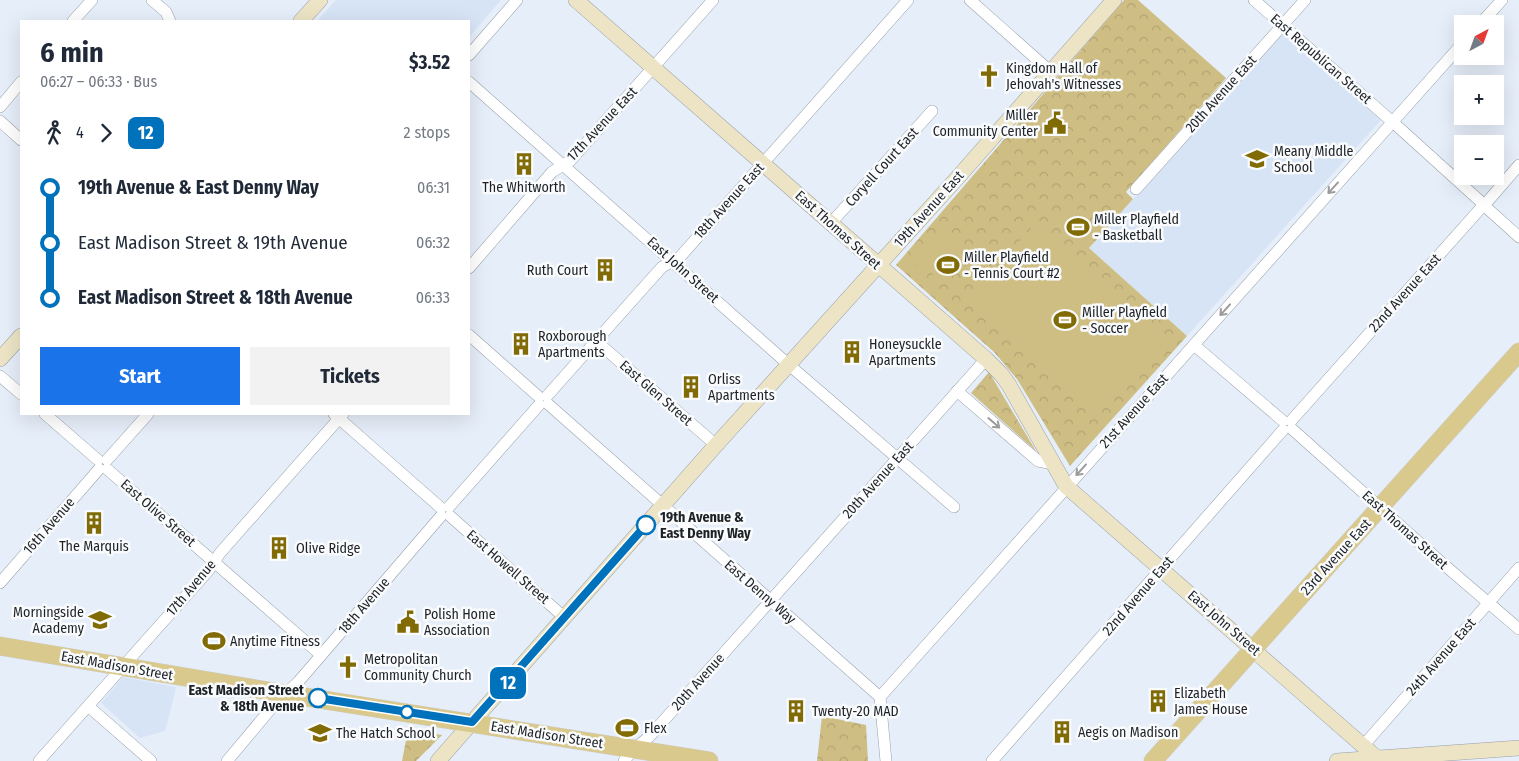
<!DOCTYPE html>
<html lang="en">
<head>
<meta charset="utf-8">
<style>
  :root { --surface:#fff; --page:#f2f2f3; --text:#1f2937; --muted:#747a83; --accent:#1a73e8 }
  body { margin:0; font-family:"Fira Sans Condensed",sans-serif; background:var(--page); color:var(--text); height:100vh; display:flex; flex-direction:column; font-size:19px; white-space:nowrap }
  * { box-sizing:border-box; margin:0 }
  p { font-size:16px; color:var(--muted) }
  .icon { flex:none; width:28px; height:28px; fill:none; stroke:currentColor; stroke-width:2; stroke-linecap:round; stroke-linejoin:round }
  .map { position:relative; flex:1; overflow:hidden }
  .sheet { position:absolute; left:20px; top:20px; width:450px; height:395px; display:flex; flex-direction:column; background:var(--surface); border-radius:0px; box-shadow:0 5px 20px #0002 }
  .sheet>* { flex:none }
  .badge { padding:0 10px; border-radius:8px; font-size:18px; line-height:32px }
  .needle { width:32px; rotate:41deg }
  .buttons { position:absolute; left:1454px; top:15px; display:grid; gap:10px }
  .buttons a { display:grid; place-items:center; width:50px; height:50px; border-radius:0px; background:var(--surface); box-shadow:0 5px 20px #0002; font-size:25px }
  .map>.badge { position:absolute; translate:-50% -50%; box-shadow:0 0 0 2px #fff }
  .legs { display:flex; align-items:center; gap:8px; height:55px; padding:0 20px; font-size:16px }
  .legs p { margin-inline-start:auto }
  .summary { display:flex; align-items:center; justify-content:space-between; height:85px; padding:0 20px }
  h1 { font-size:28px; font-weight:700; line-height:38px }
  .primary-button { display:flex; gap:10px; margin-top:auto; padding:10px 20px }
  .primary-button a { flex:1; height:58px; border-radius:0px; background:var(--accent); color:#fff; font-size:20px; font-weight:700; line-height:58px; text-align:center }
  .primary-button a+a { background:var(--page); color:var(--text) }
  ul { padding:0 20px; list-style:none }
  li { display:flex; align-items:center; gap:18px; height:55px; font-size:19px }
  li i { display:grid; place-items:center; width:8px; height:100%; margin:0 6px; background:currentColor }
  li i::after { content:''; width:12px; height:12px; margin:-6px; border:4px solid; border-radius:50%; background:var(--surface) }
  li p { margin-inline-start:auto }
  li:first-child i { background:linear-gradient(#0000 50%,currentColor 0) }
  li:last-child i { background:linear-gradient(currentColor 50%,#0000 0) }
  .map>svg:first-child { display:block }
  .built { fill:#d7e4f5 }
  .park { fill:url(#park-crowns) }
  .garden { fill:#cfbe84 }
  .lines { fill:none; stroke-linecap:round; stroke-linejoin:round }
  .street-casing { stroke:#99a0aa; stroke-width:12 }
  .secondary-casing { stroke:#99a0aa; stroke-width:16 }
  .primary-casing { stroke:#cececf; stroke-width:19 }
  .street { stroke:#fff; stroke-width:11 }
  .secondary { stroke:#ece4c5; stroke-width:15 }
  .primary { stroke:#d9c98c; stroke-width:18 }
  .oneway { stroke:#9a9b9d }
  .line-1-casing { stroke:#fff; stroke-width:11 }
  .line-1 { stroke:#0072bc; stroke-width:8 }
  .stop-1-dot { fill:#fff; stroke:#0072bc; stroke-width:2.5 }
  .labels { text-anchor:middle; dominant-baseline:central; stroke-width:5; stroke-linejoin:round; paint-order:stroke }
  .street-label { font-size:14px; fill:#1e2125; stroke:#f9fbfd }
  .poi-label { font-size:14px; fill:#1e2125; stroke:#f9fbfd; text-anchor:start }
  .stop-label { font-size:14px; font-weight:bold; fill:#1e2125; stroke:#f9fbfd; text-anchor:start }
</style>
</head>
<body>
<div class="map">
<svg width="1519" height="761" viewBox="0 0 1519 761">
  <defs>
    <pattern id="park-crowns" width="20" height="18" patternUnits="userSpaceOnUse" patternTransform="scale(1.25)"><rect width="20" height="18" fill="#cfbe84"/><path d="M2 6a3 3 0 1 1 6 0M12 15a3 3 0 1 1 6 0" fill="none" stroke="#b1a372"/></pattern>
  </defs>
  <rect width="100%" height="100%" fill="#e6eef9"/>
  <g class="built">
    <path d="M336 0H501L469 37V21H317Z"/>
    <path d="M1283 32 1381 120 1187 336 1089 248Z"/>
    <path d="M123 677 176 687 171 709 165 731 140 738 101 703Z"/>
  </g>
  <g class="park">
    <path d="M1124 0H1138L1226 78 1126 192 1133 199 1089 248 1187 336 1070 466 1017 379 994 352 896 265Z"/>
    <path d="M989 372 1036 451 971 393Z"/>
    <path d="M822 716 866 725 868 761H817Z"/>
    <path d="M408 730 442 735 416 761H402Z"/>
  </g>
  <g class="garden">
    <path d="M1072 204 1102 231 1085 250 1055 223Z"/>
    <path d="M1036 223 1165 339 1095 418 965 301Z"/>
    <path d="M944 229 951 235 947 240 949 241 952 237 959 243 955 247 957 248 961 244 967 250 964 254 966 257 943 283 940 281 936 285 930 279 933 275 931 272 945 257 940 253 926 268 923 266 920 270 913 264 917 260 914 258 937 231 940 234Z"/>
  </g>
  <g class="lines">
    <defs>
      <g id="street">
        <path d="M152 0 166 12 170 21"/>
        <path d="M970 0 1051 72"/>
        <path d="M1254 0 1388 118"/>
        <path d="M73 21 92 0"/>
        <path d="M1480 24 1502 0"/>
        <path d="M469 55 517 0"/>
        <path d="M469 82 788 364 954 507"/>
        <path d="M0 107 21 82"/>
        <path d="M1396 118 1462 44"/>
        <path d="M0 121 21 140"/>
        <path d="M1396 125 1480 201"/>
        <path d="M1136 189 1305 0"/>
        <path d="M1488 201 1519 165"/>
        <path d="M1488 209 1519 237"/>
        <path d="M831 223 932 111"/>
        <path d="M469 268 552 172 570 161 713 0"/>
        <path d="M469 335 539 397"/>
        <path d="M596 341 716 445"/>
        <path d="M1194 345 1283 421"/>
        <path d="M0 376 21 394"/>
        <path d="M957 391 1038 461 1054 464"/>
        <path d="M547 396 662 267 680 257 908 0"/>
        <path d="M548 404 880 697 886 761"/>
        <path d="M45 414 98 460"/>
        <path d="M334 414 441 508"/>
        <path d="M1291 421 1480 209"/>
        <path d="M1292 429 1442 563 1519 629"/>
        <path d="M107 460 148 414"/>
        <path d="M107 469 321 655"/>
        <path d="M449 507 539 405"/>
        <path d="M450 516 565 618"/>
        <path d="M0 583 99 469"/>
        <path d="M880 697 1389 126"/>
        <path d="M88 706 151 761"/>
        <path d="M1363 746 1519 568"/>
        <path d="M39 761 209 570 220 553 343 414"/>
        <path d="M227 761 274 705 299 681 441 516"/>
        <path d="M624 761 634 749 649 737 986 359"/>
        <path d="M992 761 1283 430"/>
      </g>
      <g id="secondary">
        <path d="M576 0 986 359 1001 374 1009 385 1066 486 1377 758"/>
        <path d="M301 21 320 0"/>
        <path d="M0 359 21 336"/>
        <path d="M438 761 716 445 959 176 1114 0"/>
        <path d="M1337 761 1519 748"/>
      </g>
      <g id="primary">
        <path d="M0 646 274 692 709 761"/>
        <path d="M1153 761 1519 352"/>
      </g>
    </defs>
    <use href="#street" class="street-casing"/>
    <use href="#secondary" class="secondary-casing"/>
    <use href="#primary" class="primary-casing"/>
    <use href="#street" class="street"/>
    <use href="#secondary" class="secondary"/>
    <use href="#primary" class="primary"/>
  </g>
  <defs><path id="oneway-shaft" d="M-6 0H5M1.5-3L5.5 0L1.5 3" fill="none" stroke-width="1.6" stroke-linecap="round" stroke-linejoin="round" transform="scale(1.25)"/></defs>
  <g class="oneway">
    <use href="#oneway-shaft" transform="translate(1333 188) rotate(132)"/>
    <use href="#oneway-shaft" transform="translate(1225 310) rotate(132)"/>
    <use href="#oneway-shaft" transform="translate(994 423) rotate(41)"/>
    <use href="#oneway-shaft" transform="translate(1081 470) rotate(132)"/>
  </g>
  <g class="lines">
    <defs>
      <path id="line-1" d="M318 698 472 722 646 525"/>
    </defs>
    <use href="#line-1" class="line-1-casing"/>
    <use href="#line-1" class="line-1"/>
  </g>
  <defs>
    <symbol id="church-bare" viewBox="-9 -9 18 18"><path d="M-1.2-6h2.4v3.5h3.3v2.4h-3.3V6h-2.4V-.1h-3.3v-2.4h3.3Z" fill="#816b05" stroke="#f9fbfd" stroke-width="2.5" paint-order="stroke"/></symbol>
    <symbol id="civic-bare" viewBox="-9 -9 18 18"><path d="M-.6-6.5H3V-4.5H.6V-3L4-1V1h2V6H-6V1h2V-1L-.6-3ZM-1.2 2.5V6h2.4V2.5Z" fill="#816b05" stroke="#f9fbfd" stroke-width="2.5" paint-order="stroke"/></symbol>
    <symbol id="school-bare" viewBox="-9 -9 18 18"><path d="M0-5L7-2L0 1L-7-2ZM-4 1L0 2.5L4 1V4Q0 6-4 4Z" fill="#816b05" stroke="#f9fbfd" stroke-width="2.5" paint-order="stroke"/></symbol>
    <symbol id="building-bare" viewBox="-9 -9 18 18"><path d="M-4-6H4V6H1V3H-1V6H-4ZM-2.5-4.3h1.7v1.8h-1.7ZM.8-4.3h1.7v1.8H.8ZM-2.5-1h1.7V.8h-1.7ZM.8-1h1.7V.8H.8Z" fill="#816b05" stroke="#f9fbfd" stroke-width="2.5" paint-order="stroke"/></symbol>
    <symbol id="stadium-bare" viewBox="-9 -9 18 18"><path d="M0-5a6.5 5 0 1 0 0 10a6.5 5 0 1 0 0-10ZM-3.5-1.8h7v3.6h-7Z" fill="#816b05" stroke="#f9fbfd" stroke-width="2.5" paint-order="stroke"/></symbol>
  </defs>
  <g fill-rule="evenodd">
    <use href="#church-bare" x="973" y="60" width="32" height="32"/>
    <use href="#civic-bare" x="1039" y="107" width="32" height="32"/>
    <use href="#school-bare" x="1241" y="143" width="32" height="32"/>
    <use href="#building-bare" x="508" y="148" width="32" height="32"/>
    <use href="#stadium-bare" x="1062" y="211" width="32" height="32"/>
    <use href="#stadium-bare" x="932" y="249" width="32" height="32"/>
    <use href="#building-bare" x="589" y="254" width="32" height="32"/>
    <use href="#stadium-bare" x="1049" y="304" width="32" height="32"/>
    <use href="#building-bare" x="505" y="328" width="32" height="32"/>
    <use href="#building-bare" x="836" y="336" width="32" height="32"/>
    <use href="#building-bare" x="675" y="371" width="32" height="32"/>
    <use href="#building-bare" x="78" y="507" width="32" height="32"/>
    <use href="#building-bare" x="263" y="532" width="32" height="32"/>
    <use href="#school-bare" x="84" y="604" width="32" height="32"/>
    <use href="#civic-bare" x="392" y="606" width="32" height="32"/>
    <use href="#stadium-bare" x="198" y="625" width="32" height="32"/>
    <use href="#church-bare" x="332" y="651" width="32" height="32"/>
    <use href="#building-bare" x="1142" y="685" width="32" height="32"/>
    <use href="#building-bare" x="780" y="695" width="32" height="32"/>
    <use href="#stadium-bare" x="611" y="712" width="32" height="32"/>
    <use href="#building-bare" x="1046" y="716" width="32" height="32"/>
    <use href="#school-bare" x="304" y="717" width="32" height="32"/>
  </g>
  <g class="stop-1-dot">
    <circle cx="646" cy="525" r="9"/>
    <circle cx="318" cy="698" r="9"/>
    <circle cx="407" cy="712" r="6"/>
  </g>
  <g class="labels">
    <g class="street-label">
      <text transform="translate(1321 59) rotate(41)">East Republican Street</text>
      <text transform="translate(1221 94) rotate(-48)">20th Avenue East</text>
      <text transform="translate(602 124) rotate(-47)">17th Avenue East</text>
      <text transform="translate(882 167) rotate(-48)">Coryell Court East</text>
      <text transform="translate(729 201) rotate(-48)">18th Avenue East</text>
      <text transform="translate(929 209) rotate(-48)">19th Avenue East</text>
      <text transform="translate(838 230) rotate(42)">East Thomas Street</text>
      <text transform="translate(683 270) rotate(42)">East John Street</text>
      <text transform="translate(1405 293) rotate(-48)">22nd Avenue East</text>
      <text transform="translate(656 393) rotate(41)">East Glen Street</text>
      <text transform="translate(1134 411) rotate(-48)">21st Avenue East</text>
      <text transform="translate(878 480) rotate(-48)">20th Avenue East</text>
      <text transform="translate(158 513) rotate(41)">East Olive Street</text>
      <text transform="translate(49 526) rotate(-49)">16th Avenue</text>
      <text transform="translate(1405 530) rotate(42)">East Thomas Street</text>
      <text transform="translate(1336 557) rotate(-48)">23rd Avenue East</text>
      <text transform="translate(508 567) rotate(41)">East Howell Street</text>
      <text transform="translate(191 588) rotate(-50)">17th Avenue</text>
      <text transform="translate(760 592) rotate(41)">East Denny Way</text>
      <text transform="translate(1138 596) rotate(-49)">22nd Avenue East</text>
      <text transform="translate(364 606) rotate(-49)">18th Avenue</text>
      <text transform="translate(1224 623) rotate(41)">East John Street</text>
      <text transform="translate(1441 657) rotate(-49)">24th Avenue East</text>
      <text transform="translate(117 666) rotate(10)">East Madison Street</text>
      <text transform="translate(698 682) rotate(-48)">20th Avenue</text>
      <text transform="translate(547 735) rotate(9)">East Madison Street</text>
    </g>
    <g class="poi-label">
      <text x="1006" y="68">Kingdom Hall of<tspan x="1006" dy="16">Jehovah's Witnesses</tspan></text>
      <text x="1038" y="115" text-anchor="end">Miller<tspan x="1038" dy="16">Community Center</tspan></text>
      <text x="1274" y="151">Meany Middle<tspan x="1274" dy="16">School</tspan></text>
      <text x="524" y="187" text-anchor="middle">The Whitworth</text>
      <text x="1094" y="219">Miller Playfield<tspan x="1094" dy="16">- Basketball</tspan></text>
      <text x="964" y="257">Miller Playfield<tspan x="964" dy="16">- Tennis Court #2</tspan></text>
      <text x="588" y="270" text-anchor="end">Ruth Court</text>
      <text x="1082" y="312">Miller Playfield<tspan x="1082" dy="16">- Soccer</tspan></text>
      <text x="538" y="336">Roxborough<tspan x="538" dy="16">Apartments</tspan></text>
      <text x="869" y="344">Honeysuckle<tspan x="869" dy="16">Apartments</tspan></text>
      <text x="708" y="379">Orliss<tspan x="708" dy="16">Apartments</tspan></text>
      <text x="94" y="546" text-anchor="middle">The Marquis</text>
      <text x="296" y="548">Olive Ridge</text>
      <text x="84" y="612" text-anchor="end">Morningside<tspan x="84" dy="16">Academy</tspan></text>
      <text x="424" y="614">Polish Home<tspan x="424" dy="16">Association</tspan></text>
      <text x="230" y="641">Anytime Fitness</text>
      <text x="364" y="659">Metropolitan<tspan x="364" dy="16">Community Church</tspan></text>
      <text x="1174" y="693">Elizabeth<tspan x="1174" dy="16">James House</tspan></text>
      <text x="812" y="711">Twenty-20 MAD</text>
      <text x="644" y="728">Flex</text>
      <text x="1078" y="732">Aegis on Madison</text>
      <text x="336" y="733">The Hatch School</text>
    </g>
    <g class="stop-label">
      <text x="660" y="517">19th Avenue &amp;<tspan x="660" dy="16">East Denny Way</tspan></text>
      <text x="304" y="690" text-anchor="end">East Madison Street<tspan x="304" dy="16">&amp; 18th Avenue</tspan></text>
    </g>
  </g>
</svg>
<div class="buttons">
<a><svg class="needle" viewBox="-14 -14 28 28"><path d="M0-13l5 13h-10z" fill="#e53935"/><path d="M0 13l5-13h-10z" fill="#747a83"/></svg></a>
<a>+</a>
<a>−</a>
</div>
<b class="badge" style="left:508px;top:683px;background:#0072bc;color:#fff">12</b>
<section class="sheet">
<div class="summary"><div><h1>6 min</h1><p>06:27 – 06:33 · Bus</p></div><b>$3.52</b></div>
<div class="legs"><svg class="icon" aria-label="walk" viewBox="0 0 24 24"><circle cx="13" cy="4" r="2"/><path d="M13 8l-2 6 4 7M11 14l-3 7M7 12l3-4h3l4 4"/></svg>4<svg class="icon" aria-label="forward" viewBox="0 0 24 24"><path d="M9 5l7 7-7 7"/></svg><b class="badge" style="background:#0072bc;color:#fff">12</b><p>2 stops</p></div>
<ul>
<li><i style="color:#0072bc"></i><b>19th Avenue &amp; East Denny Way</b><p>06:31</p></li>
<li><i style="color:#0072bc"></i><span>East Madison Street &amp; 19th Avenue</span><p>06:32</p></li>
<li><i style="color:#0072bc"></i><b>East Madison Street &amp; 18th Avenue</b><p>06:33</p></li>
</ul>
<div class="primary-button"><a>Start</a><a>Tickets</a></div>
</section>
</div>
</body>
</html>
